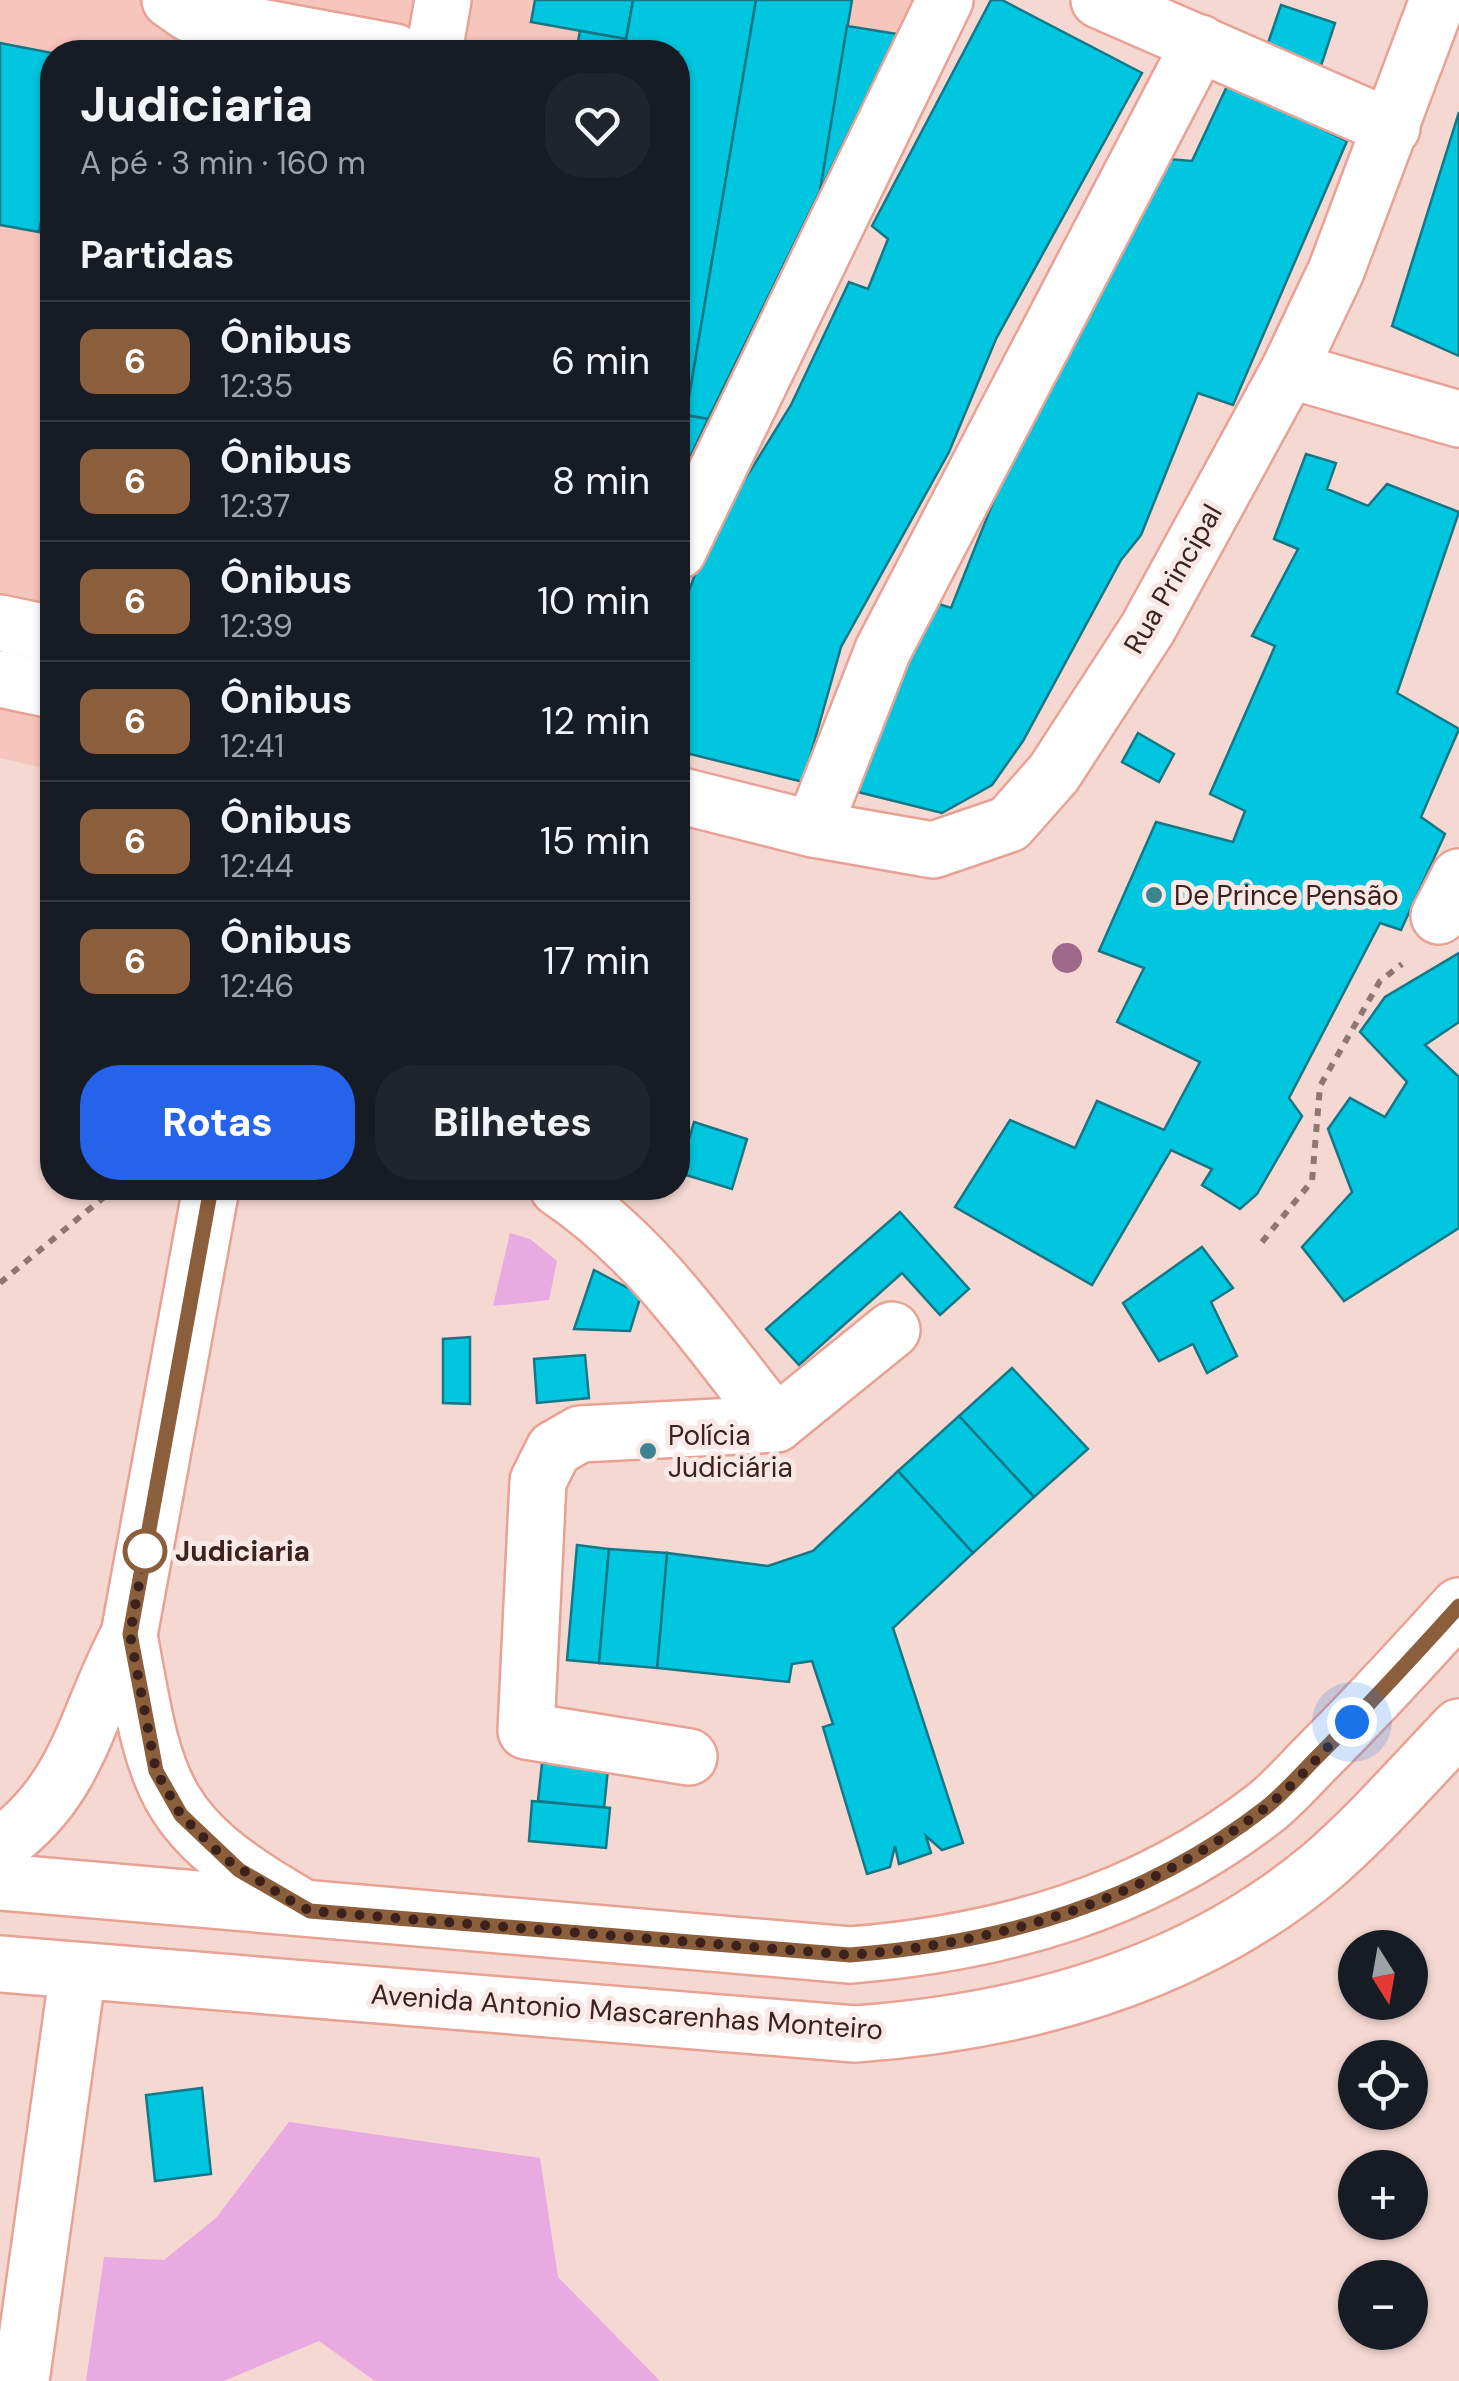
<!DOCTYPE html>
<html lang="pt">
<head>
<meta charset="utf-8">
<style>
  :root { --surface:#171b24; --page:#20242c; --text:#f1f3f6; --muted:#9ea1a6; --line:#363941; --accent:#2563eb }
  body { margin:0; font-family:"DM Sans",sans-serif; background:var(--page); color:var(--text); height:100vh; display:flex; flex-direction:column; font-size:38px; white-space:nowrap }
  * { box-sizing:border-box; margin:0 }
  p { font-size:32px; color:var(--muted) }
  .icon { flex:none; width:55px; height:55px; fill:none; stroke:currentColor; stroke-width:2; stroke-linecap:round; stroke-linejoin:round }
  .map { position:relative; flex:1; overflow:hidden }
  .drawer { position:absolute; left:40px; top:40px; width:650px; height:1160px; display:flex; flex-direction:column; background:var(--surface); border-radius:40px; box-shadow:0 2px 8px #0004 }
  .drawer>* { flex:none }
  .badge { padding:0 20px; border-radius:15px; font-size:35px; line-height:65px }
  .needle { width:65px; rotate:169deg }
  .controls { position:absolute; left:1338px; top:1930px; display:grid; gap:20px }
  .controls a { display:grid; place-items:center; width:90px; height:90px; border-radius:50%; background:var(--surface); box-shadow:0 2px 8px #0004; font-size:50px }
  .you { position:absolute; width:50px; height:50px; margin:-25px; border:8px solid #fff; border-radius:50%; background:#1a73e8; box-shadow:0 0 0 15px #1a73e833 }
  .map>.badge { position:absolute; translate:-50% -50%; box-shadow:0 0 0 5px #fff }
  h2 { padding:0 40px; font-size:38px; line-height:90px }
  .round { display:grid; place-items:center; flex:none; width:105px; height:105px; border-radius:40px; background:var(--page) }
  .headline { display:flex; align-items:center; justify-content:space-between; height:170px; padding:0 40px }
  h1 { font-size:48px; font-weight:800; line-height:75px }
  .action { display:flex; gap:20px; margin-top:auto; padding:20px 40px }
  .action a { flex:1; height:115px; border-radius:40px; background:var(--accent); color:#fff; font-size:40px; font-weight:800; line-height:115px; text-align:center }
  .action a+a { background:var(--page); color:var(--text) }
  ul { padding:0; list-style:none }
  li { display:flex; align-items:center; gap:30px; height:120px; padding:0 40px; border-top:2px solid var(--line) }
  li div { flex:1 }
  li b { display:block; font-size:38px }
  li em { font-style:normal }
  li .badge { min-width:110px; font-weight:700; text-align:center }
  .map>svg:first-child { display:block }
  .built { fill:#f6c5bc }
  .green { fill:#e9a9e1 }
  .building { fill:#00c6e0; stroke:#157786; stroke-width:2.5 }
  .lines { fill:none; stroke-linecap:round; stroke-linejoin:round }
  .minor-casing { stroke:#e8a295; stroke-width:60 }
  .major-casing { stroke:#e8a295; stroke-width:60 }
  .path { stroke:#917670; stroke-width:6; stroke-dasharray:8 8; stroke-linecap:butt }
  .minor { stroke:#fff; stroke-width:55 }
  .major { stroke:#fff; stroke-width:55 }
  .tree { fill:#9d688a }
  .line-casing { stroke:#fff; stroke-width:22 }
  .line { stroke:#8b5e3c; stroke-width:15 }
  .walk { stroke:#3c211c; stroke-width:10; stroke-dasharray:0 18 }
  .poi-dot { fill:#3e8390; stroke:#f8e9e6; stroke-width:4 }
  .stop-dot { fill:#fff; stroke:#8b5e3c; stroke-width:5 }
  .labels { text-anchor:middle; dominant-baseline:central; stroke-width:10; stroke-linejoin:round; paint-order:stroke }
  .street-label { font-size:28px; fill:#3c211c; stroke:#f8e9e6 }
  .poi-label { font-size:28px; fill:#3c211c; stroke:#f8e9e6; text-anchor:start }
  .stop-label { font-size:28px; font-weight:bold; fill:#3c211c; stroke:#f8e9e6; text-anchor:start }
</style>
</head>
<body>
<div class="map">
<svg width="1459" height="2381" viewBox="0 0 1459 2381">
  <rect width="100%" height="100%" fill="#f5d8d2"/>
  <path class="built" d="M0 0H913L678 485V52H52V770L0 758Z"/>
  <g class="green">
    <path d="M510 1233 530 1239 557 1261 549 1300 493 1306Z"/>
    <path d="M289 2122 540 2158 558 2277 660 2381H375L319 2341 224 2381H86L104 2257 164 2260 216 2218Z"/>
  </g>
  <g class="building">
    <path d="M535 0H633L626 39 531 22Z"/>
    <path d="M633 0H756L686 415 678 414V52H624Z"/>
    <path d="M756 0H852L820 191 708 419 686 415Z"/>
    <path d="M991 0H1002L1142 73 996 339 949 452 841 647 803 782 678 751V621L707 541 791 405 849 282 868 289 888 239 872 226Z"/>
    <path d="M1281 5 1335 23 1321 66 1266 49Z"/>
    <path d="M847 26 897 34 820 191Z"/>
    <path d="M580 31 626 39 624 52H576Z"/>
    <path d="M0 43 52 53V167L39 232 0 225Z"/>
    <path d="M1228 84 1347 141 1233 405 1198 393 1141 535 1121 560 1023 741 992 785 942 813 858 792 897 660 927 600 951 608 1013 452 1156 158 1192 161Z"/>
    <path d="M1459 112V356L1392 326Z"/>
    <path d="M678 414 708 419 678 483Z"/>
    <path d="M1306 454 1336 463 1327 489 1368 506 1387 484 1459 512 1397 693 1459 729 1421 817 1445 834 1401 930 1380 923 1289 1098 1302 1116 1257 1194 1240 1209 1202 1185 1212 1169 1171 1150 1092 1285 955 1207 1010 1120 1075 1148 1097 1101 1164 1130 1200 1062 1117 1022 1144 968 1099 951 1156 822 1233 842 1245 811 1210 794 1275 646 1252 636 1298 549 1274 539Z"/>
    <path d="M1138 733 1174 754 1159 782 1122 762Z"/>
    <path d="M1459 953V1022L1425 1045 1459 1077V1228L1344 1301 1302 1247 1352 1192 1328 1129 1350 1098 1385 1117 1407 1082 1360 1032 1385 997Z"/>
    <path d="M694 1122 747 1139 732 1189 679 1173Z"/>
    <path d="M900 1212 969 1289 940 1315 902 1273 799 1365 766 1329Z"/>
    <path d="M1202 1247 1233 1288 1211 1302 1237 1356 1207 1373 1193 1344 1159 1361 1123 1303Z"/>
    <path d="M594 1270 641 1295 630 1331 574 1329Z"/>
    <path d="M470 1337V1404L443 1403V1339Z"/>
    <path d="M585 1355 589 1398 537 1403 534 1359Z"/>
    <path d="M1012 1368 1088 1449 1034 1497 959 1416Z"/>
    <path d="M959 1416 1034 1497 973 1553 898 1471Z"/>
    <path d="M898 1471 973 1553 893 1628 963 1843 942 1850 926 1836 931 1853 899 1864 895 1846 890 1867 867 1874 823 1727 833 1724 812 1661 792 1664 789 1682 657 1668 667 1553 768 1566 813 1551Z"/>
    <path d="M577 1545 609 1549 599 1663 567 1660Z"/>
    <path d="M609 1549 667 1553 657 1668 599 1663Z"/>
    <path d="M542 1763 608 1769 604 1808 538 1801Z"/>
    <path d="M532 1801 610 1808 606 1848 529 1841Z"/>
    <path d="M202 2088 211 2174 155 2181 146 2095Z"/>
  </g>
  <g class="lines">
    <defs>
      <g id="minor">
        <path d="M170 0 190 14 395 52"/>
        <path d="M1099 0 1392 128"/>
        <path d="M1289 370 1459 419"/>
        <path d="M678 551 945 0"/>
        <path d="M0 623 52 634"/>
        <path d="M0 679 52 690"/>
        <path d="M678 795 813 829 933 850 1009 824 1054 773 1148 628 1289 370 1336 271 1438 0"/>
        <path d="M813 829 883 650 1200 43"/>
        <path d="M1439 916 1459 877"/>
        <path d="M558 1188C648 1248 709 1340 776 1424"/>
        <path d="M689 1757 526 1731 538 1481 554 1449 580 1434 776 1424 892 1330"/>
        <path d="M21 2381 78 1971"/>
      </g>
      <g id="major">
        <path d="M434 52 443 0"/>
        <path d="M129 1635C156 1784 158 1824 297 1904"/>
        <path d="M0 1846C80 1789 85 1716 129 1635L211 1188"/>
        <path d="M0 1882 850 1955C1001 1943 1143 1903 1265 1808 1284 1793 1301 1773 1319 1755 1367 1707 1413 1657 1459 1606"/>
        <path d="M0 1964 855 2034C1021 2022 1189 1977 1320 1868 1369 1826 1414 1774 1459 1727"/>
      </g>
    </defs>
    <use href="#minor" class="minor-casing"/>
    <use href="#major" class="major-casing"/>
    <g class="path">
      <path d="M1262 1242 1312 1181 1320 1086 1380 981 1402 964"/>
      <path d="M0 1283 115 1188"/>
    </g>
    <use href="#minor" class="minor"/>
    <use href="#major" class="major"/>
  </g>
  <circle class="tree" cx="1067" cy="958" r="15"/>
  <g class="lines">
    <defs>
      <path id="line" d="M211 1188 130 1634 156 1771 181 1815 239 1870 310 1911 850 1955C1001 1943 1142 1903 1265 1808 1284 1793 1301 1773 1319 1755 1367 1707 1413 1657 1459 1606"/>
    </defs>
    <use href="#line" class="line-casing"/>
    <use href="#line" class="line"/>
    <path class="walk" d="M145 1551 130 1634 156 1771 181 1815 224 1858 286 1898 310 1911 850 1955C1002 1943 1141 1902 1264 1809 1296 1784 1323 1751 1352 1722"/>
  </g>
  <g class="poi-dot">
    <circle cx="1154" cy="895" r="10"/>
    <circle cx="648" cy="1451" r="10"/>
  </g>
  <circle class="stop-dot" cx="145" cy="1551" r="20"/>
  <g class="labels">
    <g class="street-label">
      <text transform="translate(1173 579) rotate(-60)">Rua Principal</text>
      <text transform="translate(627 2012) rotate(4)">Avenida Antonio Mascarenhas Monteiro</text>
    </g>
    <g class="poi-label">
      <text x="1174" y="895">De Prince Pensão</text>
      <text x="668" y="1435">Polícia<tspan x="668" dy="32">Judiciária</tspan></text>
    </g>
    <g class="stop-label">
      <text x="175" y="1551">Judiciaria</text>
    </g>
  </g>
</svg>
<div class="controls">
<a><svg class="needle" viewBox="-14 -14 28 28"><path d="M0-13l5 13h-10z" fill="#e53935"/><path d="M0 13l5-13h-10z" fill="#9ea1a6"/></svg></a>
<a><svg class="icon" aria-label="locate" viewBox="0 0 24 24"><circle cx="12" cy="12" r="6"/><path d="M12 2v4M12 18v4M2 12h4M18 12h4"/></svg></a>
<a>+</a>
<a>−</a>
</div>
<div class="you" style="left:1352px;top:1722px"></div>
<section class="drawer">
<div class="headline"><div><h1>Judiciaria</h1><p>A pé · 3 min · 160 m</p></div><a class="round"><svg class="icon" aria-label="heart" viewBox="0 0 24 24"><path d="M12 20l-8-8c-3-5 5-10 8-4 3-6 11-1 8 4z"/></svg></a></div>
<h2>Partidas</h2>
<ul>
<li><span class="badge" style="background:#8b5e3c;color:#fff">6</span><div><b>Ônibus</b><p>12:35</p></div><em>6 min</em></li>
<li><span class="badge" style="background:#8b5e3c;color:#fff">6</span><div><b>Ônibus</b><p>12:37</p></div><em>8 min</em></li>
<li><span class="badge" style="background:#8b5e3c;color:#fff">6</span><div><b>Ônibus</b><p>12:39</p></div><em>10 min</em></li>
<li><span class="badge" style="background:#8b5e3c;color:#fff">6</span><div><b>Ônibus</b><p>12:41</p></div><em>12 min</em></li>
<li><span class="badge" style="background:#8b5e3c;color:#fff">6</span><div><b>Ônibus</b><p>12:44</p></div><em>15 min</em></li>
<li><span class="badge" style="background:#8b5e3c;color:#fff">6</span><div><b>Ônibus</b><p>12:46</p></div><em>17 min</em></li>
</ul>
<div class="action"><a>Rotas</a><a>Bilhetes</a></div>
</section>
</div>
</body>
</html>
